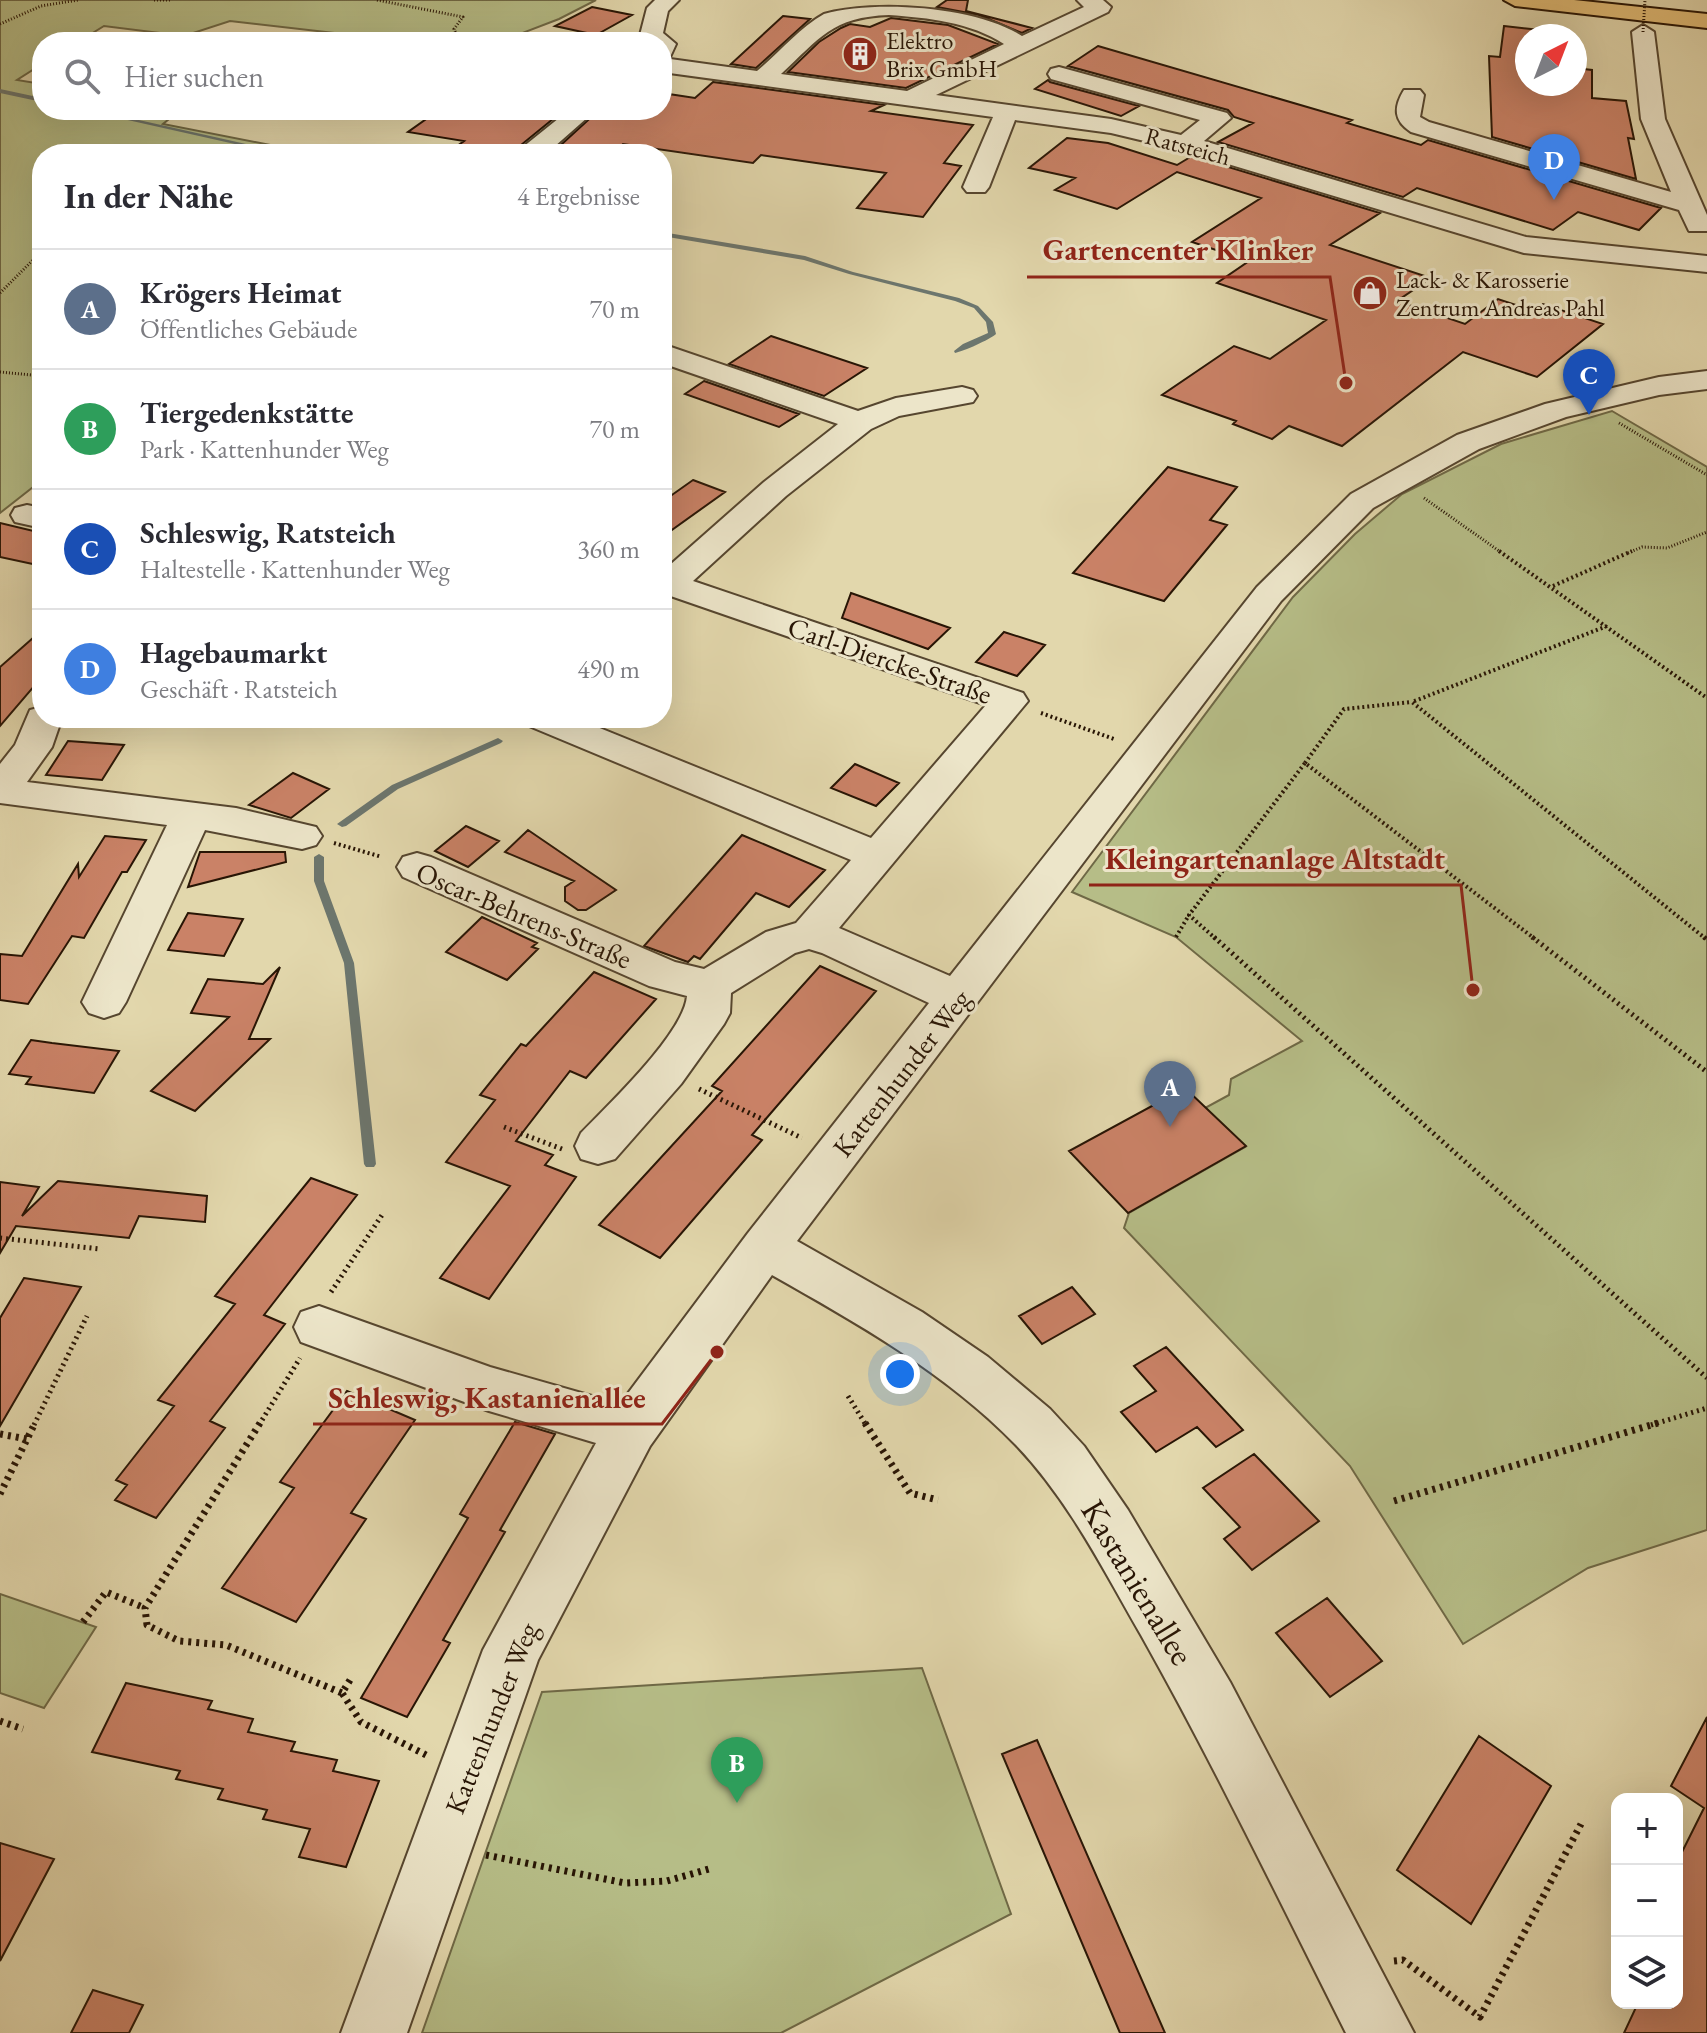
<!DOCTYPE html>
<html lang="de">
<head>
<meta charset="utf-8">
<style>
	:root { --surface:#fff; --page:#f2f2f3; --text:#2b2b33; --muted:#7c7c81; --line:#e1e1e2; --accent:#d93025 }
	body { margin:0; font-family:"EB Garamond",serif; background:var(--page); color:var(--text) }
	.controls { position:absolute; right:24px; bottom:24px; display:grid; overflow:hidden; border-radius:16px; box-shadow:0 8px 32px #0002 }
	.controls button { width:72px; height:72px; display:grid; place-items:center; padding:0; border:0; border-bottom:2px solid var(--line); background:var(--surface); color:var(--text); font:40px sans-serif }
	.compass { position:absolute; left:1515px; top:24px; width:72px; height:72px; border-radius:50%; background:var(--surface); box-shadow:0 8px 32px #0002; rotate:42deg }
	.you { position:absolute; left:900px; top:1374px; width:28px; height:28px; margin:-20px; border:6px solid #fff; border-radius:50%; background:#1a73e8; box-shadow:0 0 0 12px #1a73e833 }
	.badge { display:grid; place-items:center; width:52px; height:52px; border-radius:50%; background:var(--accent); color:#fff; font-size:26px; font-weight:700 }
	.pin { position:absolute; translate:-50% -66px; filter:drop-shadow(0 2px 4px #0008) }
	.pin::after { content:''; position:absolute; top:42px; width:28px; height:24px; background:inherit; clip-path:polygon(0 0,100% 0,50% 100%) }
	.list { margin:0; padding:0; list-style:none }
	h2 { display:flex; justify-content:space-between; align-items:center; height:104px; margin:0; padding:0 32px; font-size:34px }
	h2 small { font-size:26px; font-weight:400; color:var(--muted) }
	.list li { display:grid; grid-template-columns:52px 1fr auto; gap:24px; align-items:center; box-sizing:border-box; height:120px; padding:0 32px; border-top:2px solid var(--line) }
	.list b { display:block; font-size:30px; white-space:nowrap }
	.list p { margin:0; font-size:26px; white-space:nowrap; color:var(--muted) }
	.list em { font-size:26px; font-style:normal; color:var(--muted) }
	.icon { flex:none; width:44px; height:44px; fill:none; stroke:currentColor; stroke-width:2; stroke-linecap:round; stroke-linejoin:round }
	.map { position:relative; flex:none; width:1707px; height:2033px; overflow:hidden }
	.search { position:absolute; background:var(--surface); box-shadow:0 8px 32px #0002; left:32px; top:32px; width:640px; height:88px; display:flex; align-items:center; gap:20px; box-sizing:border-box; padding:0 28px; border-radius:32px; color:var(--muted); font-size:30px }
	.panel { position:absolute; background:var(--surface); box-shadow:0 8px 32px #0002; left:32px; top:144px; width:640px; height:584px; border-radius:32px }
	.map>svg:first-child { display:block }
</style>
</head>
<body>
<div class="map">
<svg width="1707" height="2033" viewBox="0 0 1707 2033">
	<rect width="100%" height="100%" fill="#e2d7ac"/>
	<filter id="stains"><feTurbulence type="fractalNoise" baseFrequency=".0025" numOctaves="4"/><feColorMatrix values="0 0 0 0 .2 0 0 0 0 .09 0 0 0 0 .02 0 0 0 .5 -.17"/></filter>
	<radialGradient id="worn" r=".72"><stop offset=".6" stop-color="#630" stop-opacity="0"/><stop offset="1" stop-color="#630" stop-opacity=".3"/></radialGradient>
	<path fill="#b6bd87" stroke="#6f6946" stroke-width="2" d="M0,0h596l-37,19 -60,23h-86l-183,-21 -46,15 -80,-10 -26,16h-36v22l-25,16 25,4v26h138l-17,14 153,30h-274v326l-42,33z
		M1612,411l95,56v1063l-119,38 -125,76 -113,-178 -226,-238 5,-15 116,-66 -40,-39 24,-13 2,-16 71,-38 -126,-104 -104,-45 221,-295 62,-63 47,-40 99,-50z
		M0,1594l96,33 -52,81 -44,-15z
		M922,1668l89,246 -230,119h-359l120,-341z"/>
	<g fill="none" stroke-linecap="round" stroke-linejoin="round">
		<path fill="#6c766e" fill-rule="evenodd" d="M0,89l42,9v4l-42,-9z
			M83,110h11l196,44h-11z
			M662,232l143,24 48,16 106,26 19,8 15,16 3,12c-7,6 -32,17 -41,19l-1,-2 9,-7 25,-11 -2,-11 -12,-14 -19,-7 -106,-27 -45,-14 -142,-24z
			M498,738l5,3 -2,2 -103,46 -52,37 -4,1 -5,-3 55,-39z
			M319,854l5,3v24l30,82 22,201 -2,3h-8l-2,-3 -20,-201 -30,-82v-24z"/>
	</g>
	<path fill="#ca8267" stroke="#281505" stroke-width="2" d="M947,0h21l-2,11 66,17 -10,5 -43,-18 -42,-8z
		M592,7l40,8 -36,20 -41,-9z
		M783,16l27,3 -54,49 -25,-4z
		M891,18l57,7 50,19 -92,44 -118,-16 31,-30 22,-14 9,-4 20,3z
		M1504,26l45,5v5h-22v48h48v-16l17,2v28l34,3 8,38 -6,-1 8,41 -144,-42 -3,-81 11,1z
		M1098,46l254,74 -5,3 74,22 7,-5 233,68 -22,22 -61,-18 -25,18 -136,-42 -14,9 -185,-55 35,-19 -19,-6 -6,-7 -160,-44z
		M1048,80l2,2 89,24 -18,10 -86,-27z
		M713,82l171,23 -13,6 102,14 -29,38 17,3 -38,51 -66,-9 29,-35 -125,-18 -8,8 -130,-19 -10,10h-62l48,-44h63v-17l33,5z
		M439,110h125l-43,35 -3,9h-72l18,-13 -56,-9z
		M1067,138l41,5 69,22 15,-9 188,57 -50,32 101,33 -34,23 68,23 33,-25 36,12 9,-7 60,20 -66,53 -74,-25 -121,94 -53,-20 -17,13 -39,-15 3,-3 -74,-26 72,-49 36,13 56,-39 -109,-37 32,-22 -57,-19 69,-44 -84,-26 -60,37 -62,-19 20,-12 -46,-10z
		M771,336l96,32 -43,28 -95,-32z
		M704,381l95,33 -20,13 -94,-33z
		M1168,467l69,20 -27,33 17,5 -63,76 -91,-28z
		M693,480l32,12 -63,45v-35z
		M0,523l42,10v33l-42,-9z
		M851,593l99,35 -22,21 -86,-31z
		M42,630v47l-42,49v-59z
		M1004,632l41,13 -28,31 -41,-14z
		M68,741l56,4 -22,35 -56,-5z
		M855,764l44,19 -23,23 -45,-18z
		M293,773l36,16 -38,29 -42,-13z
		M466,826l33,15 -31,26 -33,-16z
		M528,830l60,41 28,19 -30,20h-8l-13,-9v-14l9,-6 -69,-29z
		M742,835l83,35 -36,37 -33,-14 -56,66 -6,-3 -6,6 -44,-16z
		M105,836l41,4 -19,32h-5l-38,66 -12,-2 -44,68 -28,-4v-46l22,2 56,-92 1,13z
		M200,852h85l1,10 -98,25z
		M188,913l55,6 -19,37 -56,-6z
		M482,917l55,26 -5,4 6,2 -31,31 -61,-28z
		M820,966l56,25 -124,144 10,5 -102,118 -61,-33 123,-134 -10,-5z
		M280,967l-31,72h21l-75,72 -44,-20 78,-74 -38,-4 17,-34 55,5z
		M594,972l62,27 -70,79 -16,-7 -54,70 37,14 -8,10 31,12 -87,122 -49,-21 70,-92 -64,-24 49,-62 -15,-5 41,-51 5,2z
		M31,1040l21,3 67,8 -25,42 -68,-9 5,-7 -22,-3z
		M1185,1088l61,58 -118,67 -59,-62z
		M311,1178l46,17 -93,120 21,9 -75,97 15,7 -69,90 -41,-18 12,-15 -11,-5 58,-74 -16,-6 77,-96 -20,-8z
		M58,1181l149,15 -2,26 -66,-6 -10,22 -113,-12 -16,27v-71l39,5 -17,29z
		M24,1278l57,9 -81,139v-108z
		M1072,1287l23,27 -53,30 -23,-28z
		M1166,1347l77,83 -27,17 -19,-20 -41,25 -35,-40 35,-21 -22,-25z
		M347,1391l68,29 -64,93 15,6 -70,103 -74,-34 72,-100 -14,-6z
		M515,1422l40,12 -55,96 5,2 -62,108 7,3 -43,74 -46,-19 107,-180 -8,-4z
		M1254,1454l65,67 -67,49 -28,-31 16,-12 -37,-39z
		M1327,1598l55,63 -52,36 -54,-64z
		M126,1683l86,18 -4,8 45,10 -5,13 47,10 -4,9 46,9 -4,11 46,10 -33,86 -47,-10 11,-28 -47,-10 4,-9 -49,-11 5,-10 -47,-10 4,-8 -88,-19z
		M1707,1717v316h-83l14,-30h39v-141l27,-54 -33,-22z
		M1479,1736l72,50 -80,138 -74,-54z
		M1037,1740l128,293h-45l-118,-279z
		M0,1843l54,16 -54,102z
		M93,1990l50,15 -14,28h-58z"/>
	<g fill="none" stroke-linecap="round" stroke-linejoin="round">
		<defs>
			<path id="minor" d="M655,0h24l-11,11 -5,22 13,11 -6,13 -7,1 94,13c22,-18 42,-43 67,-57 51,-14 151,-8 198,22l62,-29 -7,-7h26l8,7 -3,5 -172,83 175,24 70,16 19,-15 -149,-41 -3,-5 3,-5 8,-2 168,46 4,5 -27,23 322,96 181,19v16l-183,-19 -346,-104 -67,-16 -96,-13 -26,67 -4,5h-18l-4,-5 30,-70 -331,-45v-30h-15l-7,-7 7,-27zM889,15c40,3 81,7 115,29l-97,47 -126,-17c39,-36 51,-57 108,-59z
				M1643,25l11,7 11,87 42,96v16h-18l-10,-21 -268,-78c-17,-11 -18,-24 -7,-42h16l4,5 -4,22 9,5 242,70 -30,-73 -9,-87z
				M569,110h27l-50,44h-25l2,-7z
				M662,344l196,67 38,-13 66,-11 11,3 4,6 -4,6 -74,14 -28,13 -85,67 -93,85 330,112 5,8 -189,227 111,48 307,-389 94,-93 106,-59 88,-31 114,-27 48,-6v18l-48,6 -93,22 -87,32 -106,59 -92,93 -484,640 125,71 66,45 62,52 34,37 44,64 102,172 184,351h-68c-67,-133 -132,-268 -205,-398 -38,-66 -73,-136 -126,-191 -69,-71 -158,-121 -243,-169l-122,171 -112,214 -131,373h-66l142,-383 113,-207 -107,-32 -188,-69 -7,-15 7,-15 18,-6 171,61 130,37 128,-171 181,-230 -107,-50 -13,-4 -14,4 -64,40 -1,20 -6,11 -43,60 -66,75 -17,5 -17,-5 -6,-13 6,-13c28,-29 103,-100 106,-137l-38,-10 -246,-109 -6,-10 6,-10 14,-4 14,4 244,105 29,7 62,-37 30,-9 55,-63 -322,-134 -6,-8h52l296,120 115,-133 -324,-112v-21l102,-90 74,-58 -176,-61z
				M27,505l15,3v20l-27,-6 -4,-7 4,-7z
				M42,707v11h20l-10,29 -25,35 209,26 80,19 6,9 -6,9 -14,4 -97,-19 -79,172 -7,11 -15,5 -15,-5 -7,-11 85,-177 -167,-22v-39l15,-19 15,-35z"/>
			<path id="major" d="M1504,0h70l133,14v14l-192,-22z"/>
		</defs>
		<use href="#minor" stroke="#56462f" stroke-width="4"/>
		<use href="#major" stroke="#281505" stroke-width="4"/>
		<path stroke="#281505" stroke-width="3" stroke-dasharray="1 2" stroke-linecap="butt" d="M154,0h18
			M377,0l86,17 -9,12 4,9 13,4
			M0,24l41,-18 37,-6
			M0,293l42,-42
			M0,372l42,4
			M1619,423l88,52
			M1424,498l78,55
			M1628,553l14,-6 25,1 40,-16"/>
		<path stroke="#281505" stroke-width="4" stroke-dasharray="2 3" stroke-linecap="butt" d="M1499,551l208,147
			M1553,586l79,-35
			M1607,626l-195,76 294,237
			M1041,713l73,26
			M1305,763l39,-54 68,-7
			M334,843l48,14
			M1176,937l13,-22
			M1216,939l-27,-24 116,-152 230,176"/>
		<path stroke="#281505" stroke-width="5" stroke-dasharray="2 4" stroke-linecap="butt" d="M1214,937l493,441
			M1532,937l175,135
			M1704,937l3,3
			M699,1089l103,49
			M504,1127l58,22
			M0,1238l100,11
			M331,1292l51,-77
			M848,1396l18,29
			M34,1425l53,-109
			M259,1425l41,-67
			M1651,1425l56,-17"/>
		<path stroke="#281505" stroke-width="7" stroke-dasharray="3 5" stroke-linecap="butt" d="M260,1423l-115,185 2,17 32,16 47,4 116,48
			M865,1423l45,70 28,7
			M0,1434l27,5
			M0,1494l35,-71
			M1394,1501l264,-78
			M83,1622l23,-30 39,16
			M350,1680l-8,13 19,29 65,33
			M0,1721l23,8
			M486,1855l139,28 42,-2 42,-12
			M1394,1961l9,-1 77,57 101,-193"/>
		<use href="#minor" fill="#ece5c9" fill-rule="evenodd"/>
		<use href="#major" fill="#e1bc76" fill-rule="evenodd"/>
		<path stroke="#281505" stroke-width="3" stroke-dasharray="1 2" stroke-linecap="butt" d="M1643,32l2,-32"/>
	</g>
	<defs>
		<symbol id="building-disc" viewBox="-11 -11 22 22"><circle r="9.5" fill="#8f2418" stroke="#ece5c9"/><path d="M-4-6H4V6H1V3H-1V6H-4ZM-2.5-4.3h1.7v1.8h-1.7ZM.8-4.3h1.7v1.8H.8ZM-2.5-1h1.7V.8h-1.7ZM.8-1h1.7V.8H.8Z" fill="#fff"/></symbol>
		<symbol id="shop-disc" viewBox="-11 -11 22 22"><circle r="9.5" fill="#8f2418" stroke="#ece5c9"/><path d="M-5-2.5h2.3a2.7 3.5 0 0 1 5.4 0H5L5.5 6h-11ZM-1.5-2.5h3a1.5 2.3 0 0 0-3 0Z" fill="#fff"/></symbol>
	</defs>
	<g fill-rule="evenodd">
		<use href="#building-disc" x="840" y="34" width="40" height="40"/>
		<use href="#shop-disc" x="1350" y="273" width="40" height="40"/>
	</g>
	<g text-anchor="middle" dominant-baseline="central" stroke-width="6" stroke-linejoin="round" paint-order="stroke">
		<g font-size="24" fill="#281505" stroke="#ece5c9" text-anchor="start">
			<text x="886" y="40">Elektro<tspan x="886" dy="28">Brix GmbH</tspan></text>
			<text x="1396" y="279">Lack- &amp; Karosserie<tspan x="1396" dy="28">Zentrum Andreas Pahl</tspan></text>
		</g>
		<g font-size="24" fill="#281505" stroke="#ece5c9">
			<text transform="translate(1188 146) rotate(15)">Ratsteich</text>
		</g>
		<g font-size="28" fill="#281505" stroke="#ece5c9">
			<text transform="translate(890 660) rotate(19)">Carl-Diercke-Straße</text>
			<text transform="translate(524 915) rotate(23)">Oscar-Behrens-Straße</text>
			<text transform="translate(901 1073) rotate(-52)">Kattenhunder Weg</text>
			<text transform="translate(491 1718) rotate(-68)">Kattenhunder Weg</text>
		</g>
		<g font-size="34" fill="#281505" stroke="#ece5c9">
			<text transform="translate(1138 1582) rotate(59)">Kastanienallee</text>
		</g>
	</g>
	<path fill="none" stroke="#8f2418" stroke-width="3" d="M1346 383L1330 277H1027M1473 990L1461 885H1089M717 1352L662 1424H313"/>
	<g fill="#8f2418" stroke="#ece5c9" stroke-width="3">
		<circle cx="1346" cy="383" r="8"/>
		<circle cx="1473" cy="990" r="8"/>
		<circle cx="717" cy="1352" r="8"/>
	</g>
	<g font-size="30" text-anchor="middle" font-weight="bold" fill="#8f2418" stroke="#ece5c9" stroke-width="6" stroke-linejoin="round" paint-order="stroke">
		<text x="1178" y="260">Gartencenter Klinker</text>
		<text x="1275" y="869">Kleingartenanlage Altstadt</text>
		<text x="487" y="1408">Schleswig, Kastanienallee</text>
	</g>
	<rect width="100%" height="100%" filter="url(#stains)"/>
	<rect width="100%" height="100%" fill="url(#worn)"/>
</svg>
<div class="controls">
<button>+</button>
<button>−</button>
<button><svg class="icon" aria-label="layers" viewBox="0 0 24 24"><path d="M12 4l9 5-9 5-9-5zM3 14l9 5 9-5"/></svg></button>
</div>
<svg class="compass" viewBox="-18 -18 36 36"><path d="M0-13l5 13h-10z" fill="#e53935"/><path d="M0 13l5-13h-10z" fill="#7c7c81"/></svg>
<div class="you"></div>
<div class="pin badge" style="left:1170px;top:1127px;background:#5c6f8a">A</div>
<div class="pin badge" style="left:737px;top:1803px;background:#2e9e5b">B</div>
<div class="pin badge" style="left:1589px;top:415px;background:#1a4fb4">C</div>
<div class="pin badge" style="left:1554px;top:200px;background:#3f7fe0">D</div>
<div class="search"><svg class="icon" aria-label="search" viewBox="0 0 24 24"><circle cx="10" cy="10" r="6"/><path d="M15 15l6 6"/></svg>Hier suchen</div>
<section class="panel">
<h2>In der Nähe<small>4 Ergebnisse</small></h2>
<ul class="list">
<li><span class="badge" style="background:#5c6f8a">A</span><div><b>Krögers Heimat</b><p>Öffentliches Gebäude</p></div><em>70 m</em></li>
<li><span class="badge" style="background:#2e9e5b">B</span><div><b>Tiergedenkstätte</b><p>Park · Kattenhunder Weg</p></div><em>70 m</em></li>
<li><span class="badge" style="background:#1a4fb4">C</span><div><b>Schleswig, Ratsteich</b><p>Haltestelle · Kattenhunder Weg</p></div><em>360 m</em></li>
<li><span class="badge" style="background:#3f7fe0">D</span><div><b>Hagebaumarkt</b><p>Geschäft · Ratsteich</p></div><em>490 m</em></li>
</ul>
</section>
</div>
</body>
</html>
